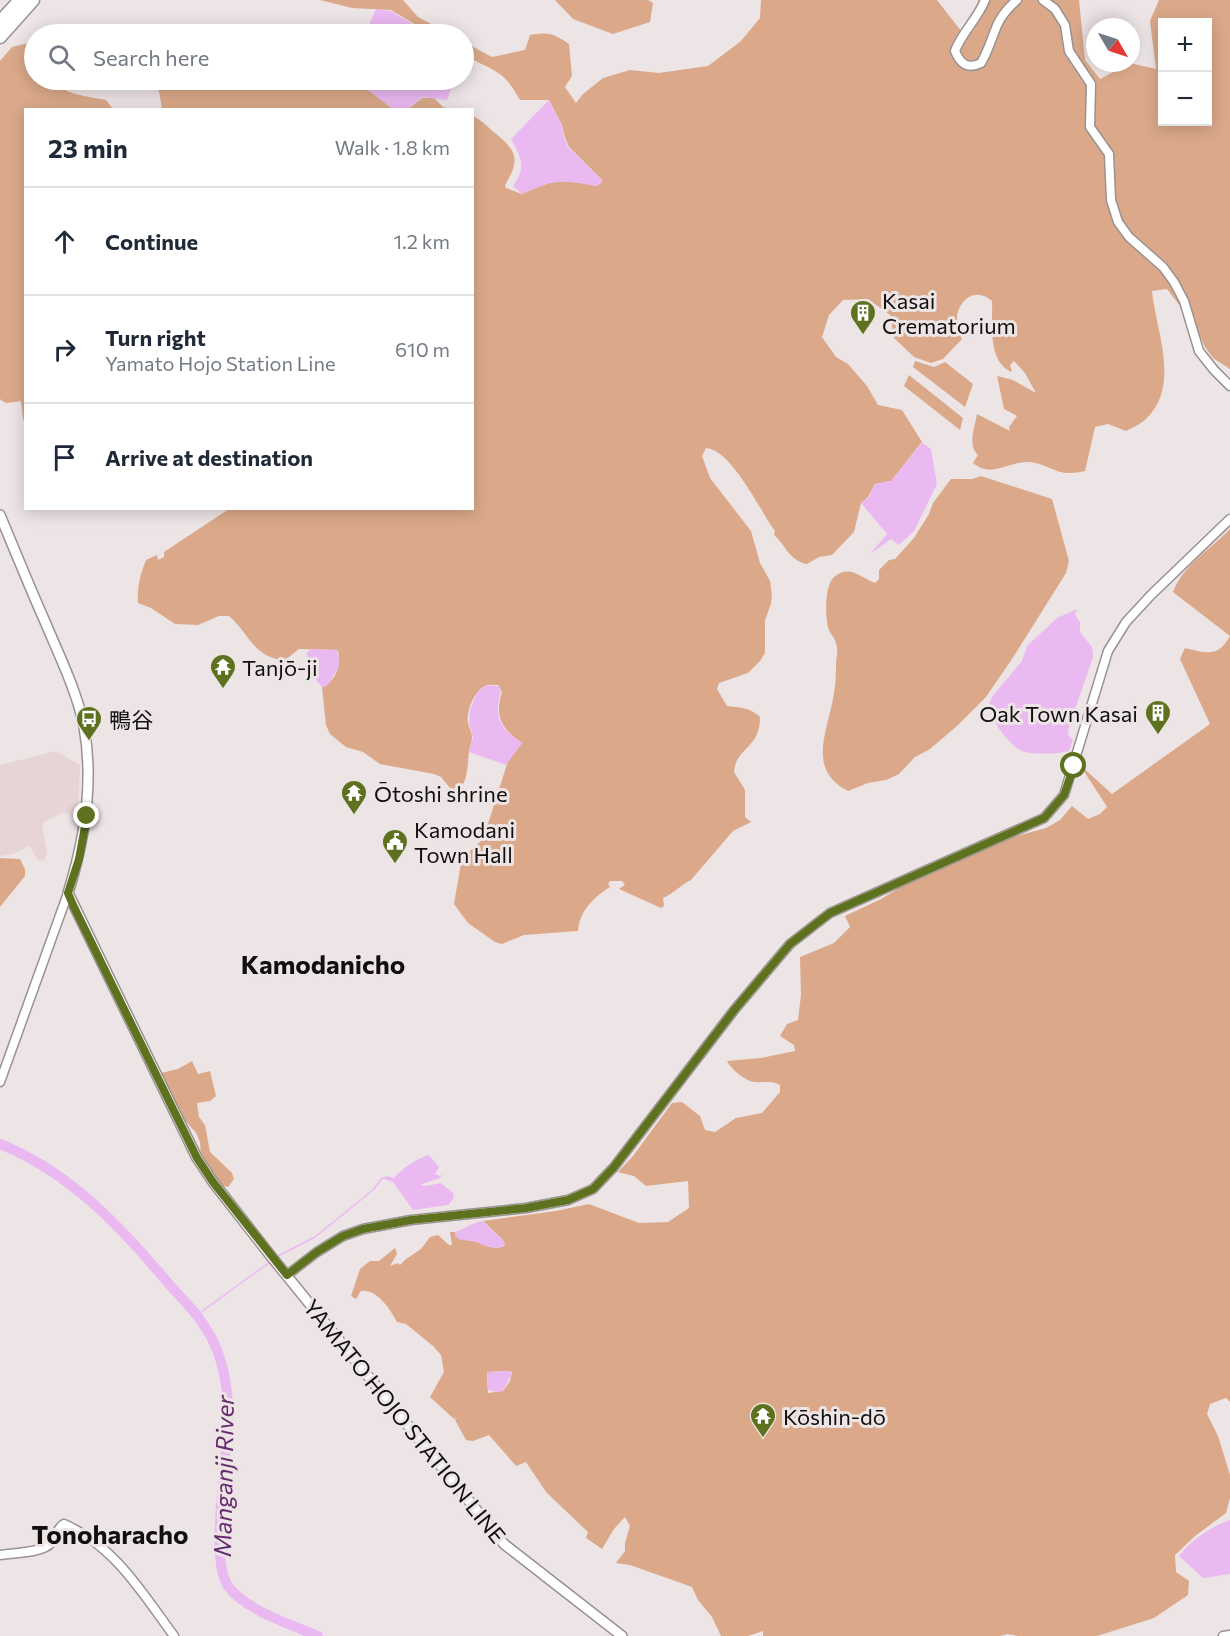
<!DOCTYPE html>
<html lang="en">
<head>
<meta charset="utf-8">
<style>
	:root { --surface:#fff; --page:#f6f6f7; --text:#1f2937; --muted:#747a83; --line:#e0e1e3 }
	body { margin:0; font-family:Commissioner,"Noto Sans JP",sans-serif; background:var(--page); color:var(--text) }
	.controls { position:absolute; right:18px; top:18px; display:grid; overflow:hidden; border-radius:0px; box-shadow:0 3px 15px #0003 }
	.controls button { width:54px; height:54px; display:grid; place-items:center; padding:0; border:0; border-bottom:2px solid var(--line); background:var(--surface); color:var(--text); font:30px sans-serif }
	.compass { position:absolute; left:1086px; top:18px; width:54px; height:54px; border-radius:50%; background:var(--surface); box-shadow:0 3px 15px #0003; rotate:129deg }
	.stop { position:absolute; width:18px; height:18px; margin:-14px; border:4px solid #5e711f; border-radius:50%; background:#fff }
	.stop.end { background:#5e711f; border-color:#fff; box-shadow:0 2px 6px #0008 }
	.list { margin:0; padding:0; list-style:none }
	h2 { display:flex; justify-content:space-between; align-items:center; height:78px; margin:0; padding:0 24px; font-size:26px }
	h2 small { font-size:20px; font-weight:400; color:var(--muted) }
	.list li { display:grid; grid-template-columns:39px 1fr auto; gap:18px; align-items:center; box-sizing:border-box; height:108px; padding:0 24px; border-top:2px solid var(--line) }
	.list b { display:block; font-size:22px; white-space:nowrap }
	.list p { margin:0; font-size:20px; white-space:nowrap; color:var(--muted) }
	.list em { font-size:20px; font-style:normal; color:var(--muted) }
	.icon { flex:none; width:33px; height:33px; fill:none; stroke:currentColor; stroke-width:2; stroke-linecap:round; stroke-linejoin:round }
	.map { position:relative; flex:none; width:1230px; height:1636px; overflow:hidden }
	.search { position:absolute; background:var(--surface); box-shadow:0 3px 15px #0003; left:24px; top:24px; width:450px; height:66px; display:flex; align-items:center; gap:15px; box-sizing:border-box; padding:0 21px; border-radius:33px; color:var(--muted); font-size:22px }
	.panel { position:absolute; background:var(--surface); box-shadow:0 3px 15px #0003; left:24px; top:108px; width:450px; height:402px; border-radius:0px }
	.map>svg:first-child { display:block }
</style>
</head>
<body>
<div class="map">
<svg width="1230" height="1636" viewBox="0 0 1230 1636">
	<rect width="100%" height="100%" fill="#ede4e5"/>
	<path fill="#e6d4d7" d="M56,751l24,14 -2,53 -14,-6 -20,10 -2,5 5,25 -3,8 -6,1 -8,-15 -17,8 -13,2v-91z"/>
	<path fill="#dba98a" fill-rule="evenodd" d="M320,0h83l15,17 32,17h-19l-40,-24 -39,-2z
		M555,0h93l5,3 -3,19 -37,12 -40,-15z
		M761,0h176l24,31 17,-27v-4h101l6,60 15,19 30,-16 26,6 -6,-48 9,-21h71v369l-17,-11 -8,-11 -9,-20 -29,-38 -15,2c4,41 29,94 -6,128 -5,5 -14,9 -20,12l-18,-7 -13,3 -10,44c-5,1 -10,2 -14,2 -16,1 -29,-12 -45,-11 -20,1 -35,16 -53,1l5,-8c-11,-10 -3,-28 -1,-41l33,17 -1,-4 8,-11 -13,-7 -7,-33 16,4 23,13 -11,-20 -11,-12 -4,4 2,7c-25,-10 -19,-48 -20,-71 -13,-11 -27,-7 -34,10 -3,9 1,20 4,28l-19,20 -12,4 -17,-6 -20,-19 -4,-23 -22,-16 -25,1 -14,15 -7,22 14,20 12,7 19,22 11,19 24,5 20,32 -31,39 -16,3 -7,13 -7,6 -7,29 -22,23 -13,2 -12,7c-18,-3 -21,-19 -33,-29l1,-4c-15,-20 -43,-81 -69,-83l-4,8 8,22 41,53 9,32 10,18 2,14 -1,9 -6,16v33l-5,8 -12,12 -29,10 -2,6 10,17c11,1 25,2 33,11 0,32 -24,30 -26,55l11,18v27l6,5 -18,9 -42,49c-9,4 -17,13 -28,18l1,8 -3,2 -42,-19 6,-4 -3,-4h-12l-2,3 2,3c-17,11 -30,23 -32,44l-54,4 -22,9 -7,-2 -27,-19 -14,-19 8,-46 19,-17 6,-14 21,-66 14,-18c-20,-14 -28,-26 -20,-51l-4,-7c-4,0 -10,-1 -13,1 -11,5 -19,26 -17,37 1,5 4,9 4,14 0,4 -2,9 -3,14 -2,15 0,34 -15,42l-13,-16 -7,-3 -54,-10 -17,-12 -17,-5 -16,-13 -4,-9 -4,-38c15,-6 19,-23 16,-37l-39,-1 -14,11c-32,-2 -35,-26 -56,-44h-10l-21,9 -23,-1 -24,-16 -13,-5c-1,-16 2,-28 8,-43l11,-5 1,5 6,-3v-5l65,-43 243,-1 1,-392c8,4 15,11 22,17 23,19 25,27 10,52l1,3 16,6c32,-15 39,-15 74,-8l5,-3 1,-3 -33,-33 -5,-12 -2,-10 -13,-25h-29c-6,-10 -12,-21 -22,-27 -11,-8 -24,-11 -34,-20v-11l28,15 33,-7 5,-15c20,-3 22,-2 39,9l3,32 -7,11 11,16 7,-9 20,-16 27,-8 29,3 49,-7 33,-25 19,-23zM1162,22h46v100h-46z
		M29,43l5,7v30h20c10,16 35,16 52,20l7,9 -87,1 -1,312 -2,-3 -2,-18 -14,2 -5,-2 -2,-2v-338l12,-14z
		M148,80h179l12,7 28,2 26,20h-231l-3,-18 -9,-7z
		M422,98h12l9,9 6,2h-41z
		M915,361l19,6 11,-5 28,22 -8,23 -52,-40z
		M909,375l54,43 -3,12 -56,-44z
		M981,476l71,23 17,62 -3,12 -54,86 -26,38 -29,29 -27,23 -15,8 -16,17 -13,6 -18,3 -20,8c-43,-22 -19,-62 -14,-98 2,-10 2,-22 2,-32 1,-6 2,-13 0,-18 -1,-5 -5,-8 -7,-13 -4,-10 -5,-44 5,-53 16,-13 27,1 41,6l4,-4v-9l10,-10 6,-1 19,-21 15,-24 4,-11 18,-24h21z
		M1230,529v873l-4,-4 -16,6 -3,10 11,22 12,39v23l-4,15 -31,23 -20,19 1,17 13,9 -1,14 -34,23 -57,18h-79l-11,-2 -7,2h-237v-5l-15,5h-27l-9,-19 -14,-17 -6,-13 -62,-22 -14,-2 9,-12v-8l5,-17 -5,-9 -11,12 -12,20 -16,-11 2,-6 -42,-40 -20,-30 -10,4 -27,-31 -16,6 -7,-1 -11,-20 2,-2 -3,1 -24,-22 14,-25 -3,-17 -8,-9 -27,-22 -9,-2c-7,-13 -20,-33 -36,-31l-5,8 -5,-3 9,-27 10,-8h9l16,-13 2,6 -7,12 8,-3 2,2 6,-6 15,-10 9,-12 8,-2 11,10h3l-2,-13h5v3c9,6 9,4 18,6 12,3 17,9 29,6l3,-2 -2,-5 -20,-19 73,-10 33,-7 50,19 29,-1 21,-14 -1,-27 -42,5 -12,-10 -16,-4 15,-16 39,-53 10,-1 18,14 5,14 10,2 21,-14 26,-5 18,-21v-7c-9,-5 -16,-2 -25,-3 -10,-1 -24,-13 -28,-21l34,-3 34,-7 -1,-6 -14,-9 7,-12 11,-4 3,-25 -1,-38 34,-14 16,-16 -5,-11 36,-17 75,-46 90,-25 14,-8 12,-14 16,13 12,-5 7,-7 -27,-42 32,29 98,-70 -30,-65 5,-11c21,5 33,10 45,-12l-57,-44c11,-28 37,-42 57,-63zM506,1371l6,1 -2,9 -7,10 -15,2 -1,-21z
		M0,858l20,1 5,10v7l-25,31z
		M192,1061l6,13 12,-3 6,25 -6,5 -13,2 2,14 6,8 5,27 22,21 2,6 -6,8 -10,-2 -17,-29 -1,-14 -4,-9 -12,-14 -3,1 -21,-44 1,-3 17,-4z"/>
	<path fill="#ebb9f2" d="M376,9l15,2 38,23h-64z
		M332,80h122l-7,20 -25,-3 -15,12h-14l-26,-20 -28,-2z
		M549,100l13,26 1,9 5,12 34,33 -1,3 -6,3c-34,-7 -41,-7 -73,8l-9,-8c14,-20 8,-28 -2,-47z
		M922,443l9,6 6,35 -23,47 -15,14 -8,-6 -21,15 17,-20 -26,-31 8,-6 6,-13 16,-3z
		M1077,609l-2,6 5,7v10l12,15 1,10 -24,70 -1,8 5,5 -4,11c-11,3 -36,4 -47,0 -12,-5 -32,-32 -34,-45l4,-9 30,-36 5,-15 30,-28z
		M312,649l26,1 1,17 -12,19 -5,1c-8,-8 -15,-22 -15,-35z
		M486,685l12,1 3,6c-8,25 0,37 21,51l-16,22 -37,-13 4,-15 -4,-14 1,-13 7,-17z
		M429,1155l10,12 -4,7 5,2 3,-2 -3,4 -20,7 6,1 15,-3 12,10 1,5 -6,7 -35,5 -20,-28 -9,-3 2,-3 8,2c9,-10 23,-20 35,-23z
		M482,1221l21,19 2,5 -3,2c-14,3 -17,-3 -29,-6 -8,-1 -11,1 -18,-5v-4c10,-3 16,-9 27,-11z
		M506,1371l6,2 -9,18 -7,1 -8,-2 -1,-18z
		M1230,1520v54l-27,4 -24,-22c11,-15 33,-30 51,-36z"/>
	<g fill="none" stroke-linecap="round" stroke-linejoin="round">
		<path stroke="#ebb9f2" stroke-width="1.5" d="M276,1257l39,-20 58,-47 9,-12h2
			M197,1315l73,-53"/>
		<path stroke="#ebb9f2" stroke-width="10" d="M0,1144c70,28 121,83 169,140 15,17 31,32 42,53 11,21 16,46 17,70 2,40 -20,151 0,179 17,24 64,39 90,50"/>
		<defs>
			<path id="tertiary" d="M985,0c-8,20 -23,32 -30,51 5,12 12,19 26,12 15,-26 11,-42 36,-63
				M1043,0l12,9 10,16 4,26 22,33 -1,43 19,27 2,46 7,22 11,15 34,30 11,15 10,19 15,50 15,19 16,16
				M0,1082l68,-189
				M287,1275l30,-23 26,-16 20,-7 48,-9 115,-12 42,-8 25,-11 21,-22 121,-158 55,-65 40,-31 214,-95 20,-23 44,-144 18,-29 25,-27 79,-76
				M0,1555c12,-2 43,-2 51,-12 6,-7 5,-14 13,-19 51,22 79,70 110,112
				M1223,1636l7,-1"/>
			<path id="secondary" d="M0,515c15,36 30,73 46,109 13,31 32,70 38,103 10,56 1,112 -16,166l129,265 16,24 57,73 234,289 118,92"/>
			<path id="motorway" d="M0,22l20,-22
				M0,37l33,-37"/>
		</defs>
		<use href="#tertiary" stroke="#999192" stroke-width="11"/>
		<use href="#secondary" stroke="#999192" stroke-width="12"/>
		<use href="#motorway" stroke="#999192" stroke-width="15"/>
		<use href="#tertiary" stroke="#fff" stroke-width="8"/>
		<use href="#secondary" stroke="#fff" stroke-width="9"/>
		<use href="#motorway" stroke="#fff" stroke-width="12"/>
	</g>
	<g fill="none" stroke-linecap="round" stroke-linejoin="round">
		<path stroke="#5e711f" stroke-width="8" d="M87,816l-8,43 -11,34 5,12 124,253 16,24 74,93 30,-23 26,-16 20,-7 48,-9 115,-12 42,-8 25,-11 21,-22 121,-158 55,-65 40,-31 214,-95 20,-23 10,-29"/>
	</g>
	<defs>
		<symbol id="building-pin" viewBox="-11 -11 22 30"><path d="M0 17L-7.5 6A9.5 9.5 0 1 1 7.5 6Z" fill="#5e711f" stroke="#ede4e5"/><path d="M-4-6H4V6H1V3H-1V6H-4ZM-2.5-4.3h1.7v1.8h-1.7ZM.8-4.3h1.7v1.8H.8ZM-2.5-1h1.7V.8h-1.7ZM.8-1h1.7V.8H.8Z" fill="#fff"/></symbol>
		<symbol id="temple-pin" viewBox="-11 -11 22 30"><path d="M0 17L-7.5 6A9.5 9.5 0 1 1 7.5 6Z" fill="#5e711f" stroke="#ede4e5"/><path d="M0-6L5-2H3V0L6.5 2.5H4V6H1.5V3h-3V6H-4V2.5H-6.5L-3 0V-2H-5Z" fill="#fff"/></symbol>
		<symbol id="bus-pin" viewBox="-11 -11 22 30"><path d="M0 17L-7.5 6A9.5 9.5 0 1 1 7.5 6Z" fill="#5e711f" stroke="#ede4e5"/><path d="M-5-6H5V4H4V6H2V4H-2V6H-4V4H-5ZM-3.5-4V0h7V-4ZM-3.5 1.2v1.5H-2V1.2ZM2 1.2v1.5H3.5V1.2Z" fill="#fff"/></symbol>
		<symbol id="civic-pin" viewBox="-11 -11 22 30"><path d="M0 17L-7.5 6A9.5 9.5 0 1 1 7.5 6Z" fill="#5e711f" stroke="#ede4e5"/><path d="M-.6-6.5H3V-4.5H.6V-3L4-1V1h2V6H-6V1h2V-1L-.6-3ZM-1.2 2.5V6h2.4V2.5Z" fill="#fff"/></symbol>
	</defs>
	<g fill-rule="evenodd">
		<use href="#building-pin" x="848" y="298" width="30" height="40"/>
		<use href="#temple-pin" x="208" y="652" width="30" height="40"/>
		<use href="#building-pin" x="1143" y="698" width="30" height="40"/>
		<use href="#bus-pin" x="74" y="704" width="30" height="40"/>
		<use href="#temple-pin" x="339" y="778" width="30" height="40"/>
		<use href="#civic-pin" x="380" y="827" width="30" height="40"/>
		<use href="#temple-pin" x="748" y="1401" width="30" height="40"/>
	</g>
	<g text-anchor="middle" dominant-baseline="central" stroke-width="6" stroke-linejoin="round" paint-order="stroke">
		<g font-size="22" fill="#110e0e" stroke="#ede4e5" text-anchor="start">
			<text x="882" y="300">Kasai<tspan x="882" dy="25">Crematorium</tspan></text>
			<text x="242" y="667">Tanjō-ji</text>
			<text x="1138" y="713" text-anchor="end">Oak Town Kasai</text>
			<text x="109" y="719">鴨谷</text>
			<text x="374" y="793">Ōtoshi shrine</text>
			<text x="414" y="829">Kamodani<tspan x="414" dy="25">Town Hall</tspan></text>
			<text x="783" y="1416">Kōshin-dō</text>
		</g>
		<g font-size="22" fill="#110e0e" stroke="#ede4e5">
			<text transform="translate(405 1421) rotate(51)">YAMATO HOJO STATION LINE</text>
		</g>
		<g font-size="24" font-style="italic" fill="#662b6e" stroke="#ede4e5">
			<text transform="translate(223 1476) rotate(-89)">Manganji River</text>
		</g>
		<g font-size="26" font-weight="bold" fill="#110e0e" stroke="#ede4e5">
			<text x="323" y="963">Kamodanicho</text>
			<text x="110" y="1533">Tonoharacho</text>
		</g>
	</g>
</svg>
<div class="controls">
<button>+</button>
<button>−</button>
</div>
<svg class="compass" viewBox="-18 -18 36 36"><path d="M0-13l5 13h-10z" fill="#e53935"/><path d="M0 13l5-13h-10z" fill="#747a83"/></svg>
<div class="stop" style="left:1074px;top:766px"></div>
<div class="stop end" style="left:87px;top:816px"></div>
<div class="search"><svg class="icon" aria-label="search" viewBox="0 0 24 24"><circle cx="10" cy="10" r="6"/><path d="M15 15l6 6"/></svg>Search here</div>
<section class="panel">
<h2>23 min<small>Walk · 1.8 km</small></h2>
<ul class="list">
<li><svg class="icon" aria-label="ahead" viewBox="0 0 24 24"><path d="M12 20V5M6 11l6-6 6 6"/></svg><div><b>Continue</b></div><em>1.2 km</em></li>
<li><svg class="icon" aria-label="right" viewBox="0 0 24 24"><path d="M7 20v-9h11M14 6l5 5-5 5"/></svg><div><b>Turn right</b><p>Yamato Hojo Station Line</p></div><em>610 m</em></li>
<li><svg class="icon" aria-label="arrive" viewBox="0 0 24 24"><path d="M6 21V4h12l-3 4 3 4H6"/></svg><div><b>Arrive at destination</b></div></li>
</ul>
</section>
</div>
</body>
</html>
